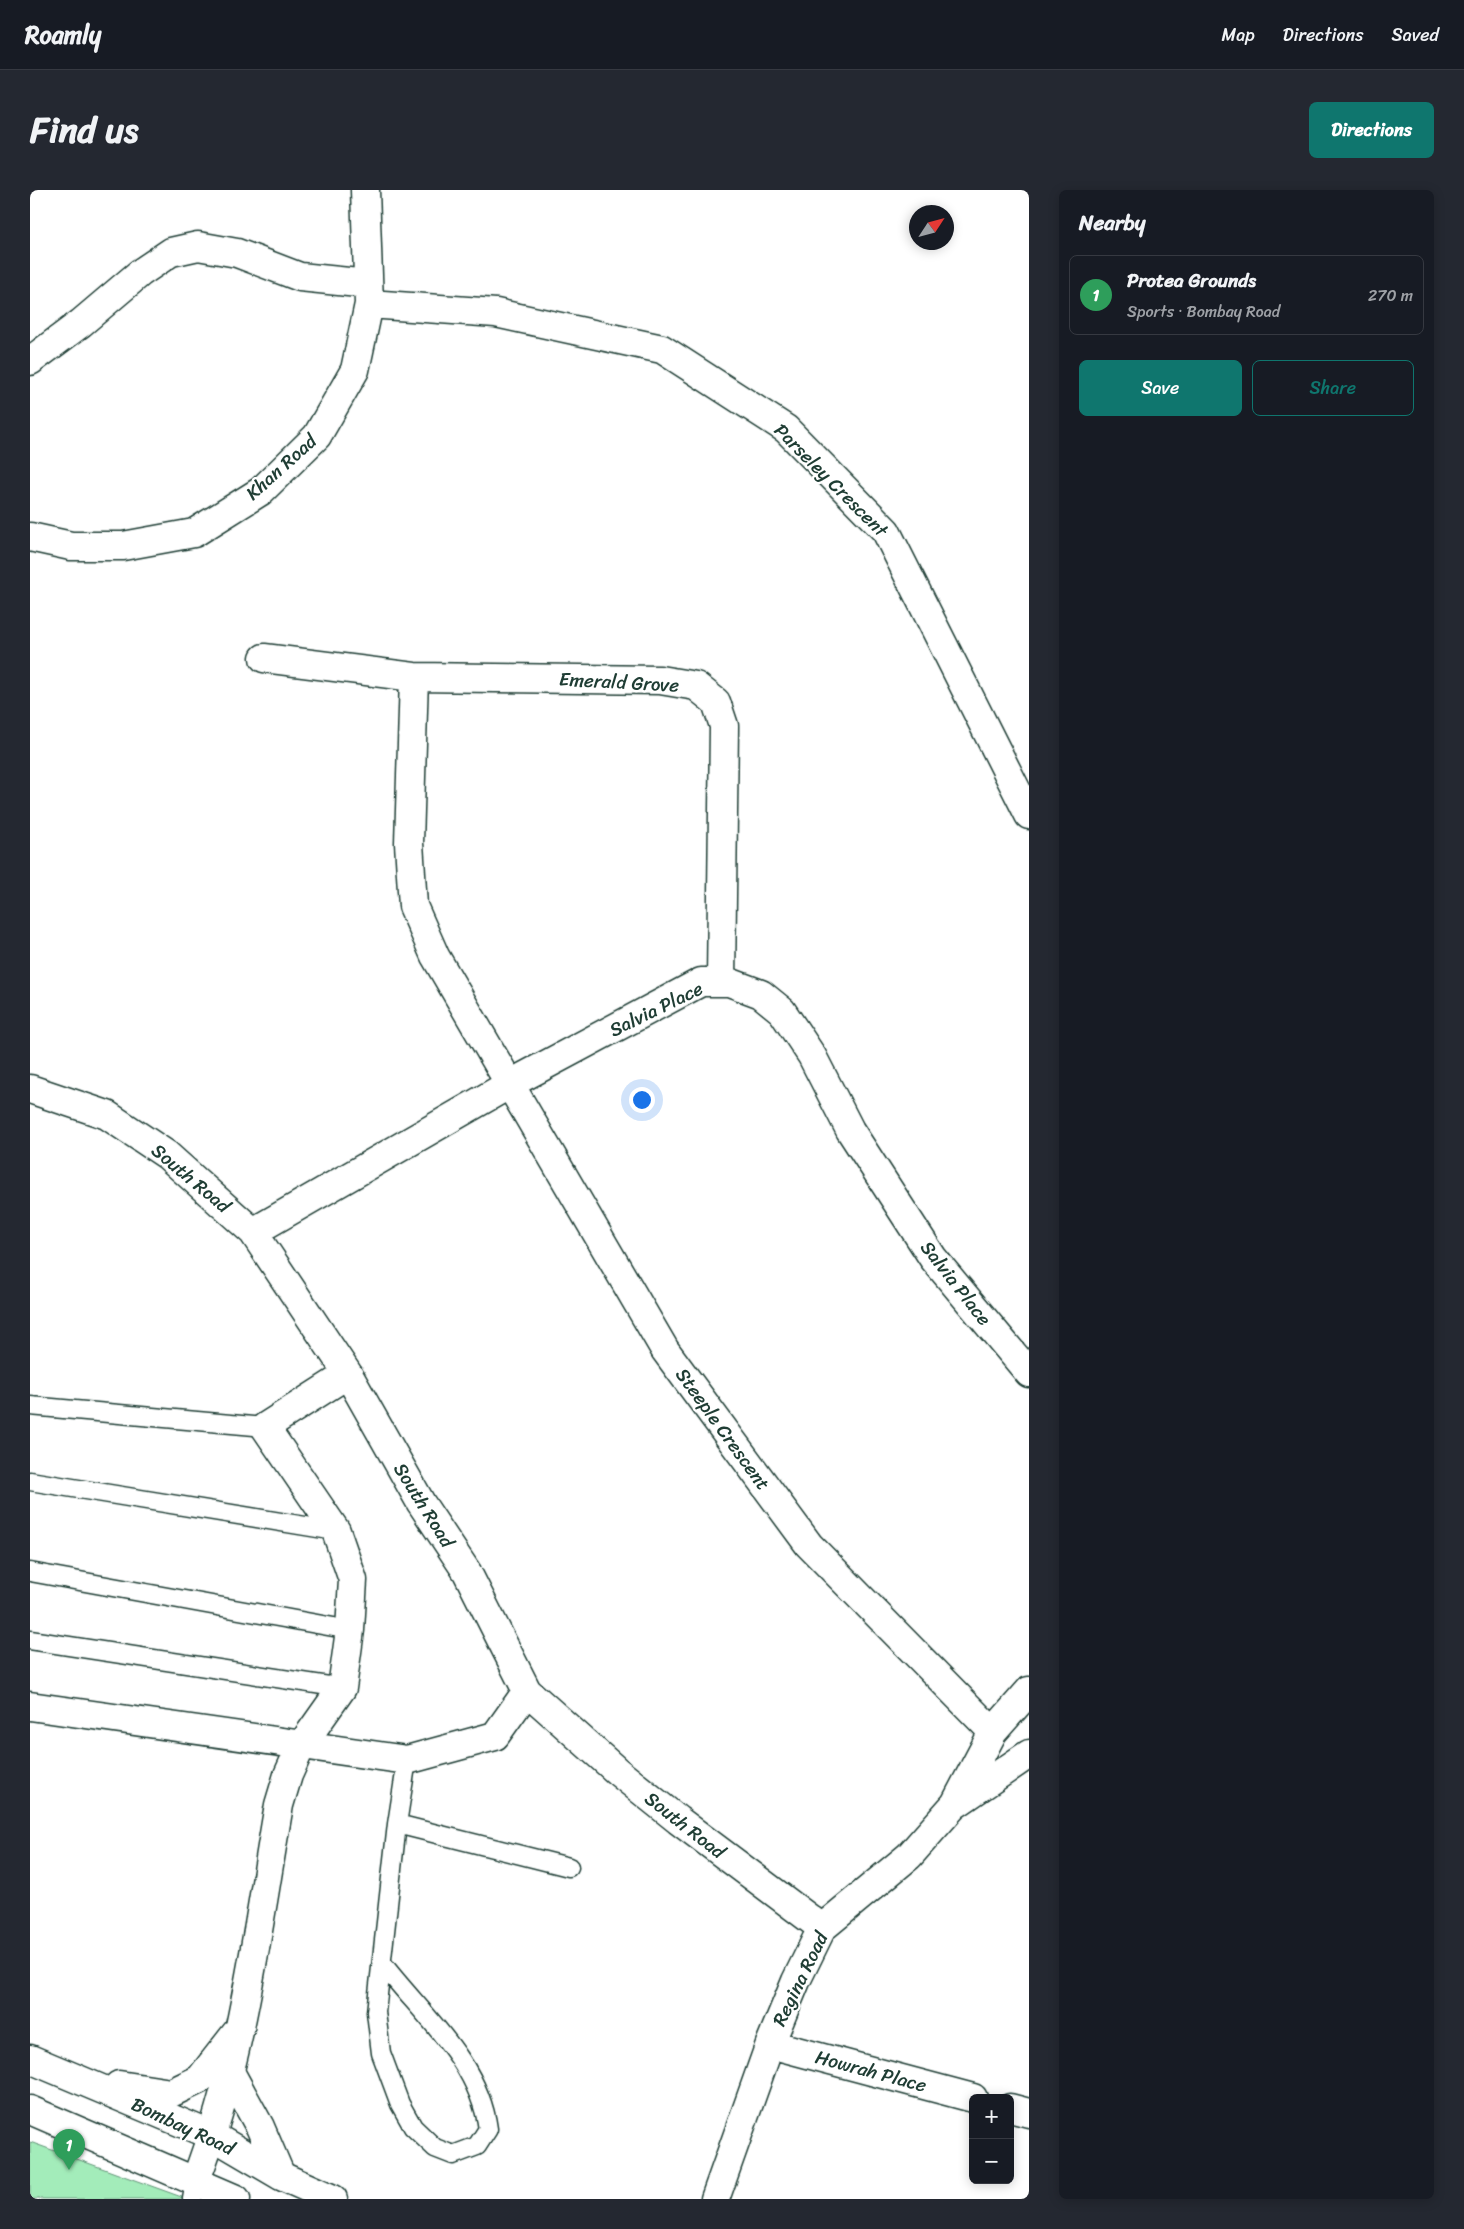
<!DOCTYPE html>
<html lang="en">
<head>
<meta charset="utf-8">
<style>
	:root { --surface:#171b24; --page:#242831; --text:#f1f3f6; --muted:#9ea1a6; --line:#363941; --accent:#0f766e }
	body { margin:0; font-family:Sriracha,sans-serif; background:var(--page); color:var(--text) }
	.controls { position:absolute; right:15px; bottom:15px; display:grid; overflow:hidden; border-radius:8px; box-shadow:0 2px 12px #0003 }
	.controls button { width:45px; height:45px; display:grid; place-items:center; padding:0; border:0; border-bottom:1px solid var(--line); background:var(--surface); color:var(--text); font:25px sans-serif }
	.compass { position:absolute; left:879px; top:15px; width:45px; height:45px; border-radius:50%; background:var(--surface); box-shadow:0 2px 12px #0003; rotate:54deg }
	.you { position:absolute; left:611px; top:909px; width:18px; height:18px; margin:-12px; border:4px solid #fff; border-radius:50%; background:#1a73e8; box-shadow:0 0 0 8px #1a73e833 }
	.badge { display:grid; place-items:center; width:32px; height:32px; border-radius:50%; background:var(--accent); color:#fff; font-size:16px; font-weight:700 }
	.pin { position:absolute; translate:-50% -41px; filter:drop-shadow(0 1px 2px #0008) }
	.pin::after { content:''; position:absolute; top:26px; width:18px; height:15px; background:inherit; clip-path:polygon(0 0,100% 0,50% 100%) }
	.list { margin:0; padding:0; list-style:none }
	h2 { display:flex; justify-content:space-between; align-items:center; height:65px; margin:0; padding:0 20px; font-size:21px }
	h2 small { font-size:16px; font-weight:400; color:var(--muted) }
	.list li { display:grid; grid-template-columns:32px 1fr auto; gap:15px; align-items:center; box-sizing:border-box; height:80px; margin:0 10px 10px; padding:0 10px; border:1px solid var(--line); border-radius:8px }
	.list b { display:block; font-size:19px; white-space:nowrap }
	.list p { margin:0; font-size:16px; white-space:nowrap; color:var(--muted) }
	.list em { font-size:16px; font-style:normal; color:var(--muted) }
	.actions { display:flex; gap:10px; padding:15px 20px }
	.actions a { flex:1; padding:11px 0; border:1px solid var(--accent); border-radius:8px; text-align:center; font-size:18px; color:var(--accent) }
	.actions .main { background:var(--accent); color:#fff }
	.map { position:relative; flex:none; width:999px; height:2009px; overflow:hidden; border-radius:8px }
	header { display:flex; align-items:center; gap:30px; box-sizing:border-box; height:70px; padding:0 25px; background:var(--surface); border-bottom:1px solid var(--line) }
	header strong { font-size:24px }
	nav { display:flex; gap:28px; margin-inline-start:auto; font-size:18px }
	.intro { display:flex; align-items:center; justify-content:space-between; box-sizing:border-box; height:120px; padding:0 30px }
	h1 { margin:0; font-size:35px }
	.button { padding:12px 22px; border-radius:8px; background:var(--accent); color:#fff; font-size:18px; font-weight:700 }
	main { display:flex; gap:30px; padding:0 30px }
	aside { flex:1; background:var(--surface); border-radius:8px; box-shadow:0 2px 12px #0003 }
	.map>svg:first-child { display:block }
</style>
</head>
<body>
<header>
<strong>Roamly</strong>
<nav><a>Map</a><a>Directions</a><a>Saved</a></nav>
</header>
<div class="intro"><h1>Find us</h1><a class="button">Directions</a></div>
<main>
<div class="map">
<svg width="999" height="2009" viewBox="0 0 999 2009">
	<rect width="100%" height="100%" fill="#fff"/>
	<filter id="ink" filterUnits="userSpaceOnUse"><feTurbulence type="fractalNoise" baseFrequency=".02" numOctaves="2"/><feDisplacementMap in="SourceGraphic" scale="10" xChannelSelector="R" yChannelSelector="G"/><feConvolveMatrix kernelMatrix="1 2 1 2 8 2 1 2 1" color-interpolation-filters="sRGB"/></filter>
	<g filter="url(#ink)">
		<path fill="#a3ecba" stroke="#619477" d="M0,1952l157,57h-157z"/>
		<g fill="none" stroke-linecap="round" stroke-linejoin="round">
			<defs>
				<path id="lane" d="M0,1216l235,21
					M0,1291l306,50
					M0,1382l320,58
					M0,1450l312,48
					M377,1570l-10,64 172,43
					M352,1773c39,51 97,98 106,166l-11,17 -24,9 -18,-7 -22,-21 -13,-23 -19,-51 -5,-41 21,-188
					M162,2009l3,-17"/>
				<path id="street" d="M339,114l127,9 166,36 124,80 100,102 143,284
					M0,171l51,-38 59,-50 31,-21 27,-6 39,7 63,24 68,7
					M0,347l41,9h52l71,-13 67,-42 56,-55 38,-66 14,-66 -4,-114
					M234,468l150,19 246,3 36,6 20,16 8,24 -3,256
					M384,487l-5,166 4,63 22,50 230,394 144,195 184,187
					M0,899l77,26 60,40 86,77 95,142 73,129 46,69 60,119 91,81 60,48 144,108
					M223,1042l257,-148 191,-102h28l32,12 21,17 30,45 38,74 83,128 96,115
					M0,1516l377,54 88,-24 32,-45
					M926,1614l73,-50
					M740,1854l203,54
					M980,1918l19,5
					M165,1992c47,-121 62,-251 84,-377l9,-30 13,-29 41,-58 8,-58 3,-50 -17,-49 -71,-104 83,-53
					M685,2009l55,-155 26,-63 26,-53 87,-72 46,-52 38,-72 36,-41"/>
				<path id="secondary" d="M0,1869l183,77 68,40 52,23
					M200,1882l30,55 21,49
					M89,1895l52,8 29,-14 40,-51
					M0,1920l206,89"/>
			</defs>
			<use href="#lane" stroke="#1f3d34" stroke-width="21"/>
			<use href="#street" stroke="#1f3d34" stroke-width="31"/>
			<use href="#secondary" stroke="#1f3d34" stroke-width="31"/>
			<use href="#lane" stroke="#fff" stroke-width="18"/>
			<use href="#street" stroke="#fff" stroke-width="28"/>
			<use href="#secondary" stroke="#fff" stroke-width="28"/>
		</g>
	</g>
	<g text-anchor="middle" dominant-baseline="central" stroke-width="4.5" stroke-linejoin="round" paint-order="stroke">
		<g font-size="19" fill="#1f3d34" stroke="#fff">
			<text transform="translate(251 277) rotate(-42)">Khan Road</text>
			<text transform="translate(801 290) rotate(45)">Parseley Crescent</text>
			<text transform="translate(589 492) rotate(3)">Emerald Grove</text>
			<text transform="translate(626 819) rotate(-26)">Salvia Place</text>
			<text transform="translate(161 988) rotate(40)">South Road</text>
			<text transform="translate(926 1093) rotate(52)">Salvia Place</text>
			<text transform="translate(693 1239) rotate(54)">Steeple Crescent</text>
			<text transform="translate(394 1315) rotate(58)">South Road</text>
			<text transform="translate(655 1635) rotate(38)">South Road</text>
			<text transform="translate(770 1789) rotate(-64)">Regina Road</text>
			<text transform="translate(841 1881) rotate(15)">Howrah Place</text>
			<text transform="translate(153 1936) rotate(25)">Bombay Road</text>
		</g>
	</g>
</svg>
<div class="controls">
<button>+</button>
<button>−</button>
</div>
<svg class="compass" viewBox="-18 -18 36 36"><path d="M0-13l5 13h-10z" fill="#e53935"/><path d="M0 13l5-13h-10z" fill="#9ea1a6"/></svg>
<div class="you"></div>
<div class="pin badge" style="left:39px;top:1980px;background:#2e9e5b">1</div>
</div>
<aside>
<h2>Nearby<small></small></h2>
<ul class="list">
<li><span class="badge" style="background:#2e9e5b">1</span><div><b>Protea Grounds</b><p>Sports · Bombay Road</p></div><em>270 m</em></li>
</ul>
<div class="actions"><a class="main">Save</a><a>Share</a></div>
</aside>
</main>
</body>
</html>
